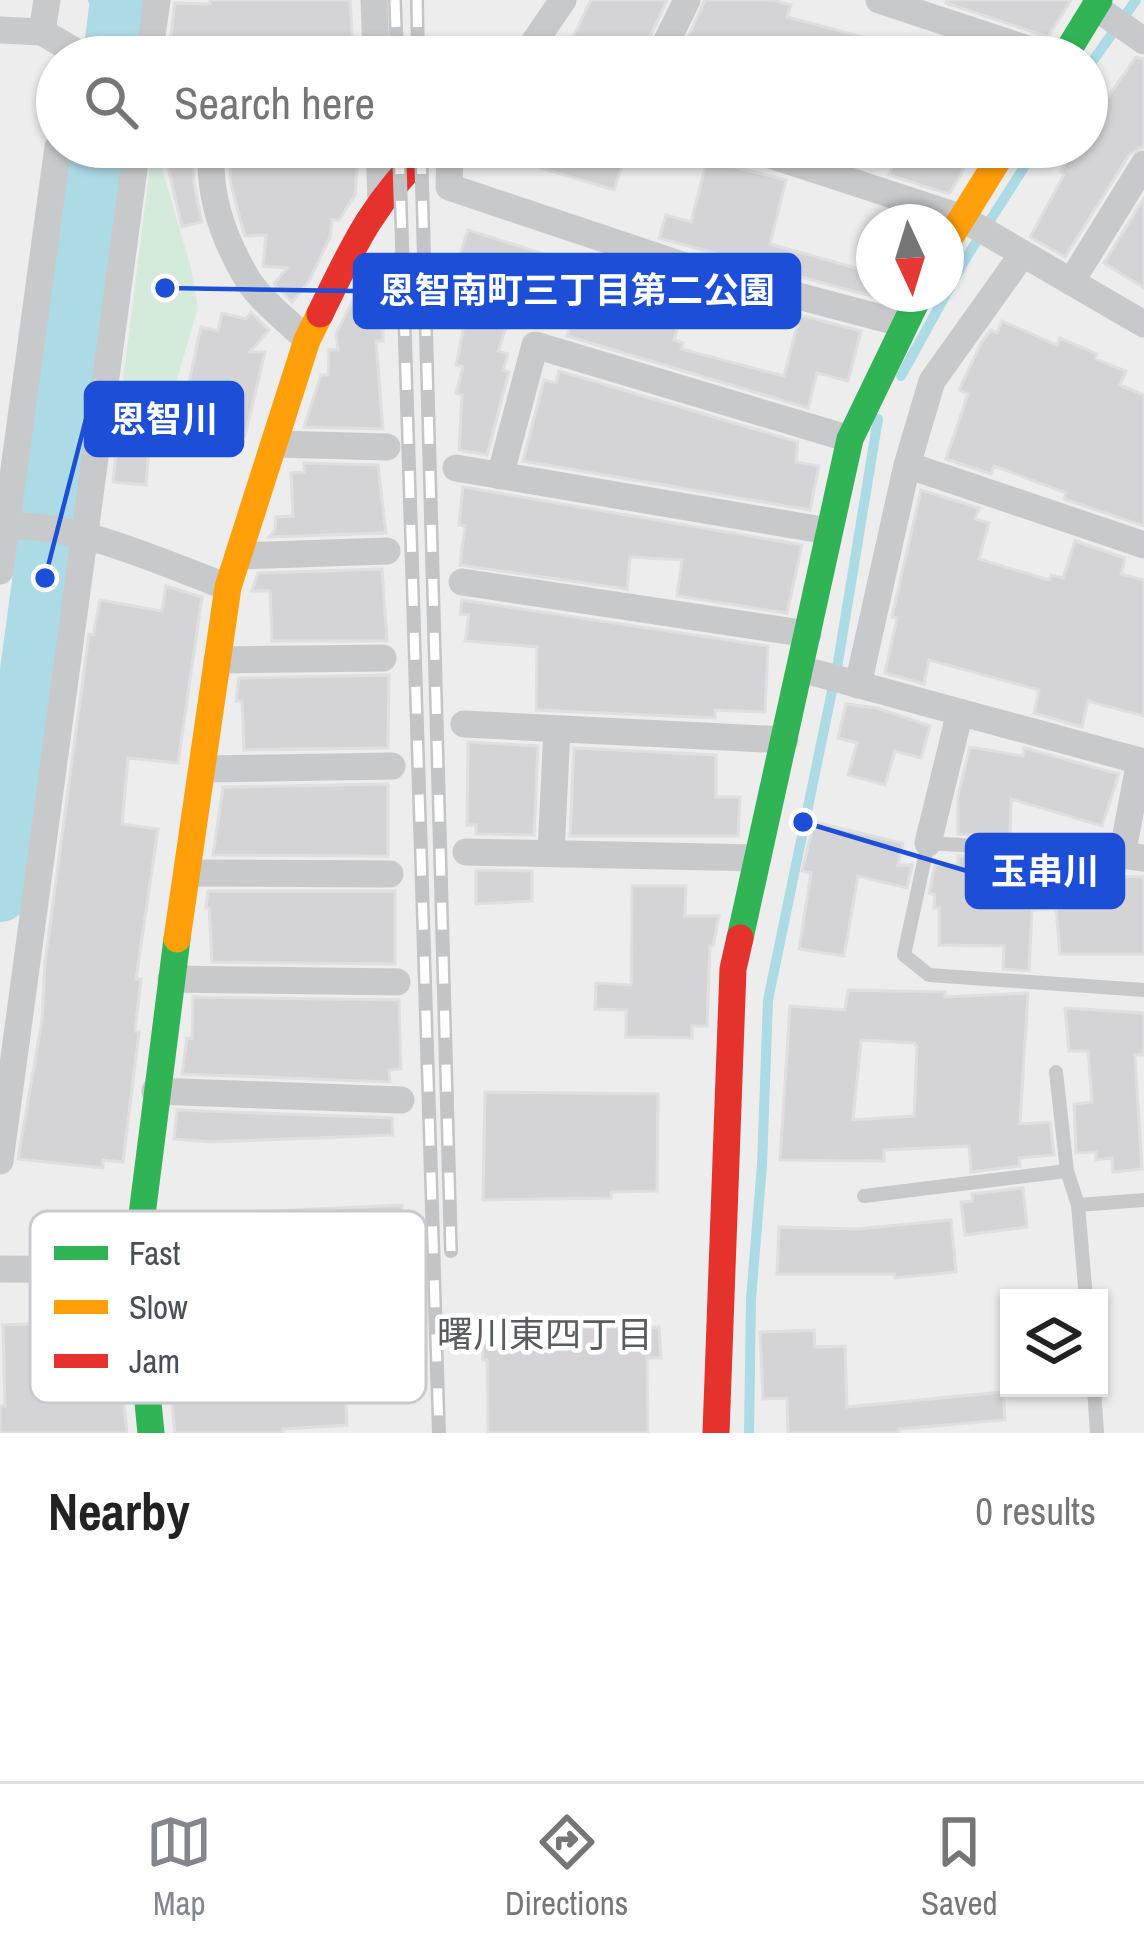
<!DOCTYPE html>
<html lang="en">
<head>
<meta charset="utf-8">
<style>
	:root { --surface:#fff; --page:#f6f6f6; --text:#222; --muted:#767676; --line:#e0e0e0; --accent:#81878c }
	body { margin:0; font-family:"Archivo Narrow","Noto Sans JP",sans-serif; background:var(--page); color:var(--text) }
	.controls { position:absolute; right:36px; bottom:36px; display:grid; overflow:hidden; border-radius:0px; box-shadow:0 3px 9px #0004 }
	.controls button { width:108px; height:108px; display:grid; place-items:center; padding:0; border:0; border-bottom:3px solid var(--line); background:var(--surface); color:var(--text); font:60px sans-serif }
	.compass { position:absolute; left:856px; top:204px; width:108px; height:108px; border-radius:50%; background:var(--surface); box-shadow:0 3px 9px #0004; rotate:176deg }
	.list { margin:0; padding:0; list-style:none }
	h2 { display:flex; justify-content:space-between; align-items:center; height:156px; margin:0; padding:0 48px; font-size:51px }
	h2 small { font-size:39px; font-weight:400; color:var(--muted) }
	.icon { flex:none; width:66px; height:66px; fill:none; stroke:currentColor; stroke-width:2; stroke-linecap:round; stroke-linejoin:round }
	.map { position:relative; flex:none; width:1144px; height:1433px; overflow:hidden }
	.search { position:absolute; background:var(--surface); box-shadow:0 3px 9px #0004; left:36px; right:36px; top:36px; height:132px; display:flex; align-items:center; gap:30px; box-sizing:border-box; padding:0 42px; border-radius:66px; color:var(--muted); font-size:45px }
	.sheet { height:348px; background:var(--surface) }
	nav { display:flex; justify-content:space-around; align-items:center; box-sizing:border-box; height:168px; border-top:3px solid var(--line); background:var(--surface); font-size:33px; color:var(--muted) }
	nav a { display:grid; justify-items:center; gap:6px }
	nav .on { color:var(--accent) }
	.map>svg:first-child { display:block }
</style>
</head>
<body>
<div class="map">
<svg width="1144" height="1433" viewBox="0 0 1144 1433">
	<rect width="100%" height="100%" fill="#eeeded"/>
	<path fill="#d4ebdc" d="M151,158h8l32,110 7,40 -33,112 -46,-7z"/>
	<g fill="none" stroke-linecap="round" stroke-linejoin="round">
		<path stroke="#acdae5" stroke-width="10" d="M93,0l27,2
			M1087,69l49,-69
			M901,376l65,-118 71,-111
			M749,1433l2,-134 11,-134 6,-165 70,-338 40,-243"/>
		<path stroke="#acdae5" stroke-width="60" d="M113,57l7,-57
			M0,892l101,-745"/>
	</g>
	<path fill="#d4d4d6" stroke="#dfdfe0" stroke-width="3" fill-rule="evenodd" d="M210,0h140l4,57h-53l-1,-14 -98,7 -1,7h-33l7,-54 35,1z
		M591,0h76l-26,57h-78z
		M705,0h68l18,5 -4,12 118,31 -1,9h-225z
		M947,0h124l-23,37 -102,-34z
		M1136,57l8,2v87l-15,9 -64,102 -35,-20 34,-62 -4,-3 17,-25h10v-20z
		M163,147h31v36l8,39 -20,5z
		M230,147h129l-4,48 -16,25h-7l-2,17 -21,44 -17,21 -18,-18 13,-16 -24,-2 3,-31 -21,1 -3,-10 -12,-46z
		M499,147h100l26,8 -11,35 -116,-35z
		M898,147h71l-8,28 -12,19 -60,-19z
		M707,160l79,20 -16,64 104,29v24l-215,-59 7,-23 25,7z
		M1144,198v90l-40,-25z
		M468,230l178,56 3,-13 42,13 -17,54 9,3 -2,6 103,27 16,-61 61,16 -13,50 -31,-8 -9,35 -241,-72 10,-37 -55,-17 -24,69 10,3 -5,16 6,2 -22,83 -28,-5 3,-55 -6,-2 7,-26 -7,-2 12,-59 13,-37 -23,-8z
		M383,275v66h-7l7,88 -79,-2 17,-52h7l1,-25h9l-2,-16 29,-58z
		M251,312l18,18 -19,22h15l-20,84 -12,2 -61,-14 8,-35 7,2 14,-64 17,4 4,-18 24,6z
		M1002,321l55,24 3,-7 37,16 -2,5 31,12 -6,14 24,10v131l-80,-27 2,-6 -72,-27 -3,8 -45,-15 22,-65 -9,-4 22,-47 10,-13 6,3z
		M559,371l239,71 -2,20 23,4 -9,44 -287,-49 21,-81 12,3z
		M118,430l32,3 -4,52 -33,-3z
		M304,463l74,2 8,68 -117,4 6,-7 1,-13 17,-1 -2,-43 13,-1z
		M463,487l339,58 -15,68 -110,-17 5,-36 -52,-3 -3,32 -167,-24 5,-39 -6,-1z
		M921,490l58,18 -4,11 14,4 -10,36 70,21 2,-5 12,3 12,-37 50,17 -4,16 23,6v136l-56,-15 -6,26 -48,-14 5,-23 -110,-30 -5,24 -39,-11 12,-55 -5,-1z
		M382,569l5,72h-115l-2,-50h-18l6,-18z
		M166,586l36,11 -24,166 -50,-5 -6,66 36,5 -22,150h5l-6,52 4,1 -16,130 -20,-2v8l-85,-9 24,-139 3,-57 44,-329 4,1 7,-35 62,11z
		M462,600l306,46 -3,66 -50,-2v8l-179,-8 1,-63 -72,-6 4,-26 -9,-1z
		M389,675l-1,73 -144,2 -2,-49h-6l3,-23z
		M846,704l31,4 53,18 -9,32 -26,-7 -10,34 -37,-10 9,-32 -19,-5z
		M468,742l70,4 -4,89 -58,-1v-9h-9z
		M970,747l53,9 1,-8 95,26 -17,52 -91,-27 -1,38 -52,-3v-38z
		M574,748l142,7v42h24l-2,39h-168z
		M388,784v72l-175,-1 10,-68z
		M814,822l89,21 -5,22h14l-5,23 -49,-12 -14,80 -45,-7 12,-76 -9,-2z
		M958,856l52,3v13l3,1 131,4v77h-84l-4,-45 -24,1 -3,61 -26,-2 1,-23 -65,-1v-37h-5l1,-13 -6,-2 6,-28h23z
		M476,870l56,1v30l-56,3z
		M632,886h54l-1,30h34l-6,30h-3l-3,80h-15v12l-66,-1v-27l-31,-1 1,-26 35,2z
		M208,891h187v73l-183,-2 -3,-54h-3z
		M848,990l97,2v5l83,-4 -8,131 30,-2 4,33 -35,3 1,8 -49,6 -2,-26 -85,4v11l-104,-1 10,-154 55,4zM861,1040l53,3 3,4 -3,69 -61,4z
		M193,997l206,3 2,69 -12,1 1,12 -208,-8 5,-36 5,1z
		M1065,1008l79,5v42h-9l7,114 -29,3 -1,-14 -16,2v-8l-20,1 -2,-49 18,-2 -4,-51h-19z
		M485,1092l173,2 -1,97 -46,1v6l-128,2z
		M177,1110l215,8 1,17 -183,7 -36,-3z
		M1023,1188l4,39 -62,8 -4,-33 12,-1 -1,-7z
		M402,1205l2,41 -165,10v5l-76,-2 2,-43z
		M951,1220l5,52 -61,6 -1,-4h-117l2,-47 78,2z
		M160,1282l80,1v96l55,-4 -3,-71 46,-2v12l65,-3 2,38 -62,3 4,73 -64,4v4h-108z
		M63,1287l50,1 14,145h-127v-27h5l-2,-81 49,-2v-4h12z
		M659,1327l2,31h-14l1,75h-160l-1,-73h-4l-2,-32z
		M814,1330l1,17 30,-1 2,61 156,-15 2,28 -106,9v4h-111l-1,-35 -24,1 -3,-67z"/>
	<g fill="none" stroke-linecap="round" stroke-linejoin="round">
		<path stroke="#c8c9cb" stroke-width="14" d="M1122,855l-194,-12 -24,112 25,20 215,15
			M1056,1072l11,99 11,34 8,93
			M864,1196l203,-25
			M1078,1205l66,-5
			M136,1270l265,5
			M1094,1388l3,45"/>
		<path stroke="#c8c9cb" stroke-width="27" d="M374,0l2,57
			M879,0l173,57
			M1095,7l49,34
			M0,30l42,2 29,17 -1,8
			M42,32l5,-32
			M149,57l8,-57
			M524,57l39,-57
			M659,57l28,-57
			M212,147c-5,47 12,93 36,133 14,22 41,42 59,60
			M379,147l2,54
			M450,147l-1,40 239,80 216,57
			M746,147l214,70 184,107
			M1071,282l73,-118
			M276,444l111,3
			M907,465l237,80
			M456,468l372,63
			M500,476l35,-131 315,94
			M0,526c78,-4 156,35 228,61
			M238,556l149,-5
			M0,571l58,-424
			M462,582l346,52
			M217,660l166,-2
			M801,669l339,92 -18,94 22,3
			M858,685l49,-220 25,-84 90,-126
			M464,724l321,16
			M202,769l190,-3
			M928,843l32,-131
			M466,852l292,6
			M551,853l6,-124
			M187,873l203,1
			M171,979l226,3
			M155,1091l246,9
			M0,1161l137,-1014
			M0,1269l135,1"/>
		<path stroke="#30b455" stroke-width="27" d="M1064,57l35,-57
			M740,938l110,-499 70,-145
			M151,1433l-16,-163 42,-331"/>
		<path stroke="#ff9f0a" stroke-width="27" d="M946,244l60,-97
			M177,939l51,-352 79,-247 13,-26"/>
		<path stroke="#e5322d" stroke-width="27" d="M320,314c34,-70 53,-112 110,-167
			M716,1433l17,-464 7,-31"/>
		<defs>
			<path id="rail" d="M395,0l2,57
				M417,0l1,57
				M399,147l40,1286
				M421,147l30,1104"/>
		</defs>
		<use href="#rail" stroke="#c3c4c5" stroke-width="14"/>
		<use href="#rail" stroke="#fff" stroke-width="9" stroke-dasharray="27" stroke-linecap="butt"/>
	</g>
	<g text-anchor="middle" dominant-baseline="central" stroke-width="9" stroke-linejoin="round" paint-order="stroke">
		<g font-size="36" fill="#5a5d60" stroke="#fff">
			<text x="545" y="1334">曙川東四丁目</text>
		</g>
	</g>
	<rect x="30" y="1211" width="396" height="192" rx="18" fill="#fff" stroke="#c8cacd" stroke-width="3"/>
	<rect x="54" y="1246" width="54" height="14" fill="#30b455"/>
	<rect x="54" y="1300" width="54" height="14" fill="#ff9f0a"/>
	<rect x="54" y="1354" width="54" height="14" fill="#e5322d"/>
	<g font-size="33" fill="#475057">
		<text x="129" y="1265">Fast</text>
		<text x="129" y="1319">Slow</text>
		<text x="129" y="1373">Jam</text>
	</g>
	<path fill="none" stroke="#1d4ed8" stroke-width="4.5" d="M165 288L355 291M45 578L86 419M803 822L967 871"/>
	<g fill="#1d4ed8" stroke="#fff" stroke-width="4.5">
		<circle cx="165" cy="288" r="12"/>
		<circle cx="45" cy="578" r="12"/>
		<circle cx="803" cy="822" r="12"/>
	</g>
	<g fill="#1d4ed8" stroke="#1d4ed8" stroke-width="4.5">
		<rect x="355" y="255" width="444" height="72" rx="12"/>
		<rect x="86" y="383" width="156" height="72" rx="12"/>
		<rect x="967" y="835" width="156" height="72" rx="12"/>
	</g>
	<g font-size="36" text-anchor="middle" font-weight="bold" fill="#fff">
		<text x="577" y="303">恩智南町三丁目第二公園</text>
		<text x="164" y="432">恩智川</text>
		<text x="1045" y="884">玉串川</text>
	</g>
</svg>
<div class="controls">
<button><svg class="icon" aria-label="layers" viewBox="0 0 24 24"><path d="M12 4l9 5-9 5-9-5zM3 14l9 5 9-5"/></svg></button>
</div>
<svg class="compass" viewBox="-18 -18 36 36"><path d="M0-13l5 13h-10z" fill="#e53935"/><path d="M0 13l5-13h-10z" fill="#767676"/></svg>
<div class="search"><svg class="icon" aria-label="search" viewBox="0 0 24 24"><circle cx="10" cy="10" r="6"/><path d="M15 15l6 6"/></svg>Search here</div>
</div>
<section class="sheet">
<h2>Nearby<small>0 results</small></h2>
<ul class="list">
</ul>
</section>
<nav>
<a class="on"><svg class="icon" aria-label="map" viewBox="0 0 24 24"><path d="M3 6l6-2 6 2 6-2v14l-6 2-6-2-6 2zM9 4v14M15 6v14"/></svg>Map</a>
<a><svg class="icon" aria-label="directions" viewBox="0 0 24 24"><path d="M12 3l9 9-9 9-9-9zM9 14v-3h6M13 9l2 2-2 2"/></svg>Directions</a>
<a><svg class="icon" aria-label="saved" viewBox="0 0 24 24"><path d="M7 4h10v16l-5-4-5 4z"/></svg>Saved</a>
</nav>
</body>
</html>
